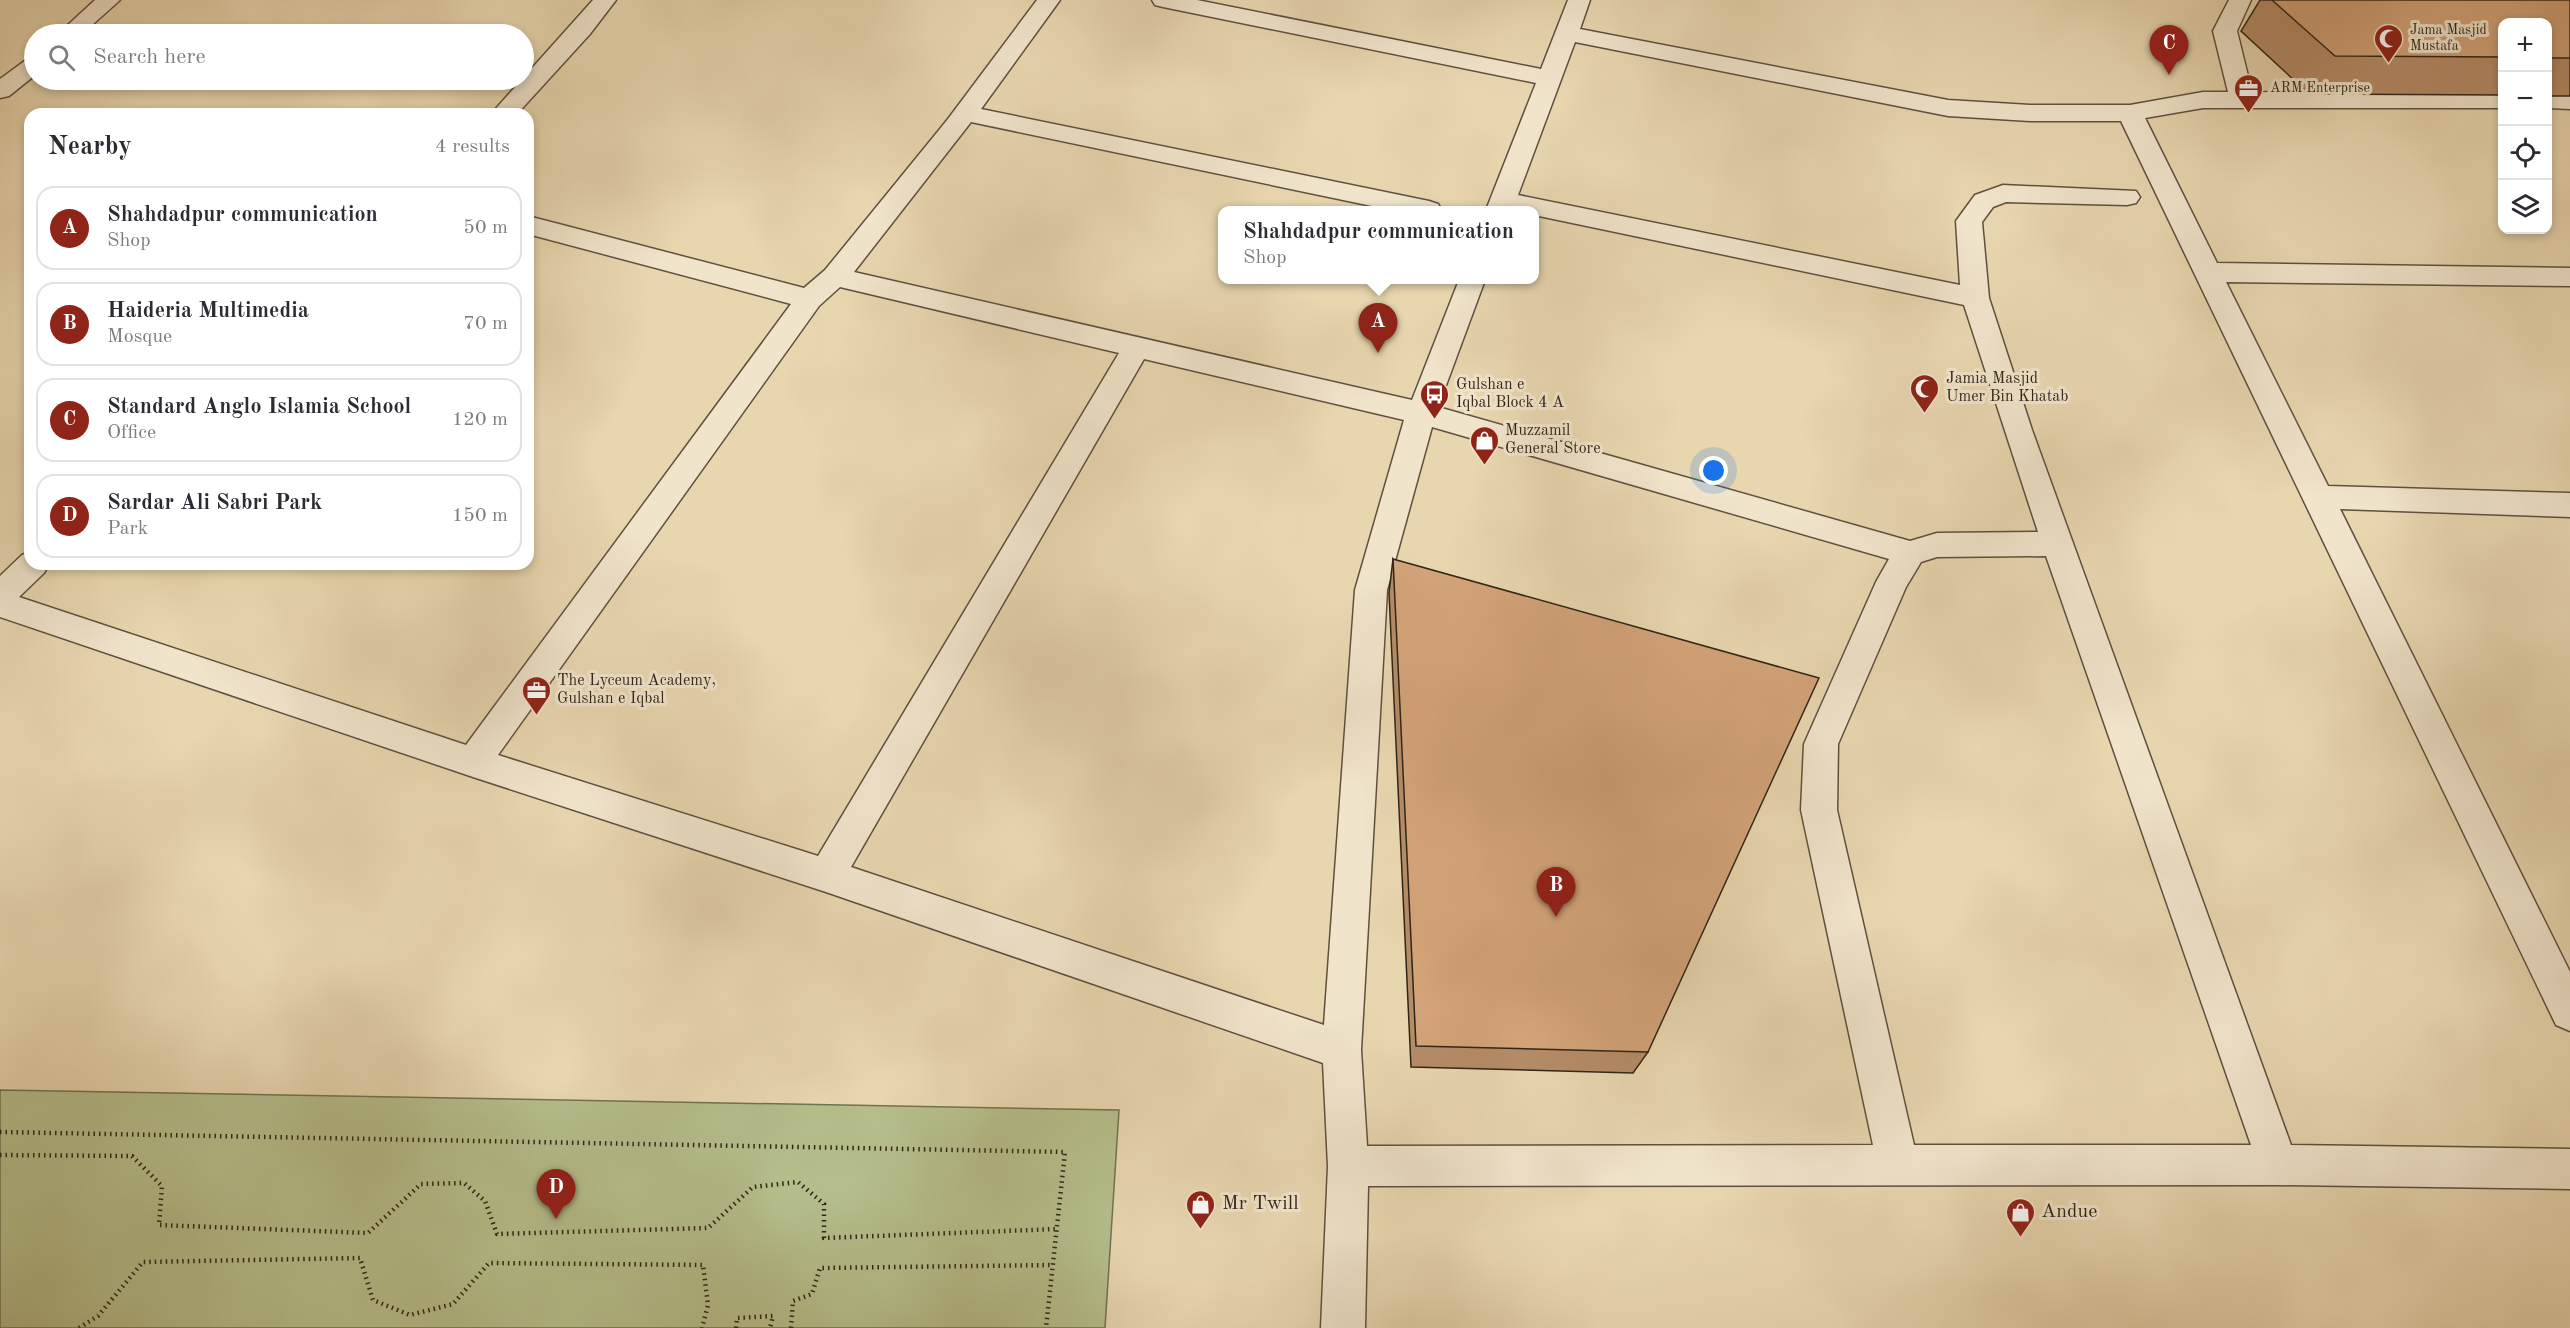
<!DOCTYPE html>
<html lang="en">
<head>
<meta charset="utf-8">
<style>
	:root { --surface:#fff; --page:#f2f2f3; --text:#2b2b33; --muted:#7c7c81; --line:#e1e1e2; --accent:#8f2418 }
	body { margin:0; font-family:"Old Standard TT",serif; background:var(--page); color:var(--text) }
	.controls { position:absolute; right:18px; top:18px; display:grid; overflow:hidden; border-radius:12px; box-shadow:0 3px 9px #0003 }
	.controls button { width:54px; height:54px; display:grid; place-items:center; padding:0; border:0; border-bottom:2px solid var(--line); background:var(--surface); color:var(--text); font:30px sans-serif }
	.you { position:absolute; left:1714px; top:471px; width:21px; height:21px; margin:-15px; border:4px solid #fff; border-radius:50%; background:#1a73e8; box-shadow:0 0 0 9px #1a73e833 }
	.badge { display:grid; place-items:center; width:39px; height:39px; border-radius:50%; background:var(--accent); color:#fff; font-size:20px; font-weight:700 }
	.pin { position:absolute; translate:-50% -50px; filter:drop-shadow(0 2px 3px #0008) }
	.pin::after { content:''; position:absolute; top:32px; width:21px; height:18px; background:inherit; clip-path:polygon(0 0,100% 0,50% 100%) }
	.popup { position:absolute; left:1218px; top:206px; width:321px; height:78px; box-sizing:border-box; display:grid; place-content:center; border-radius:12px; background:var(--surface); filter:drop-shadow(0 2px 4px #0005); font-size:20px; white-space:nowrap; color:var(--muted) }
	.popup b { font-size:22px; color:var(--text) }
	.popup::after { content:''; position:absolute; left:50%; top:100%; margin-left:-12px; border:12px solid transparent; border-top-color:var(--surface) }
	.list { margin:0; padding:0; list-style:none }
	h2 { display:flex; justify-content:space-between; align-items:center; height:78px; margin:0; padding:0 24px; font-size:26px }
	h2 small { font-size:20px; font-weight:400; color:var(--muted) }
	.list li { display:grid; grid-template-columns:39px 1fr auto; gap:18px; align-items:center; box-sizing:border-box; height:84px; margin:0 12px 12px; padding:0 12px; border:2px solid var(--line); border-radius:18px }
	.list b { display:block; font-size:22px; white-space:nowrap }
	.list p { margin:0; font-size:20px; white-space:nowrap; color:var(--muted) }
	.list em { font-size:20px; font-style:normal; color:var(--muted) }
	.icon { flex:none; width:33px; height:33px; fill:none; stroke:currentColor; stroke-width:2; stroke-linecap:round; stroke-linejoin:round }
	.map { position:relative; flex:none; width:2570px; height:1328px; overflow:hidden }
	.search { position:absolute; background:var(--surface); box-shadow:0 3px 9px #0003; left:24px; top:24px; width:510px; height:66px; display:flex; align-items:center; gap:15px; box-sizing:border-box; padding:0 21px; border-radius:33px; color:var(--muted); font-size:22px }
	.panel { position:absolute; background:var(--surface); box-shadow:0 3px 9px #0003; left:24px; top:108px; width:510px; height:462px; border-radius:18px }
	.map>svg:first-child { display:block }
</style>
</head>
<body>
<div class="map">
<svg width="2570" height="1328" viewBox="0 0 2570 1328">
	<rect width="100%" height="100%" fill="#e8d6af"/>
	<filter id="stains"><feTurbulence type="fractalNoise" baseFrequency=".00333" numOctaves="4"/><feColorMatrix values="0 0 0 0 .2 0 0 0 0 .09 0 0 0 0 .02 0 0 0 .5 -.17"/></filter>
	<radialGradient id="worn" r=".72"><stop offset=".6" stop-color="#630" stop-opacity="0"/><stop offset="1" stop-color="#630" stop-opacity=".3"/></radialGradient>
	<path fill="#b5be8b" stroke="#727252" stroke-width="1.5" d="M0,1090l1119,20 -14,218h-1105z"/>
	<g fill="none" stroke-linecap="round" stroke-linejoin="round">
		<defs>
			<path id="minor" d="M95,0h25l-38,34h-24z
				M593,0h23l-26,34 -73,80h-26z
				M1037,0h23l-79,109 448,92 9,3 4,6h-51l-420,-88 -117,150 558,128 47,-120h26l-47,127 472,134 27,-8 101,-1 -74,-227 -430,-90v-5h-48l50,-127 -373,-76 -8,-2 -3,-5h45l344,69 27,-69h22l-10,29 368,71 82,5h100l73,-13h25l-15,-61 16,-31h22l-14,31 15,61 250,1v15h-299l-58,10 72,145 353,5v18l-344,-4 102,204 242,7v24l-230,-8 230,463v59l-14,-6 -435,-904h-91l-82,-5 -373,-74 -57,153 442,90 -4,-64 19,-26 28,-10 133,6 4,6 -4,6 -9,2 -121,-3 -13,5 -11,15 7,76 43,132 259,715 279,4v40l-292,-4 -910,1 -3,142h-44l7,-162 -5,-103 -497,-171 -353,-115 -473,-160v-41l22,-21 8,-3v12h19l-5,9 -25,24 447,148 325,-441 -263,-70v-18l276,72 21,-18 123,-151zM840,287l279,66 -301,503 -320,-101 321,-449zM1144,359l260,61 -49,170 -31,435 -473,-158zM1432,427l457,132 -13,23 -72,162 -3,66 72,335 -506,1 -6,-96 26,-460zM2046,556l205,589h-337l-77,-335 1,-66 68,-157 15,-25 16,-5z
				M34,58v18l-25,20 -9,2v-19l26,-19z
				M2570,93v16l-22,-1v-14z"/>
		</defs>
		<use href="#minor" stroke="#5e513e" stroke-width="3"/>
		<path stroke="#302518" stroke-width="4.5" stroke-dasharray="1.5 4" stroke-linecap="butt" d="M0,1132l1065,20 -19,176
			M0,1155l132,1 30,30 -3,39 209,8 53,-49 43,-1 21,18 12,33 211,-6 45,-41 45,-5 26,22v34l233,-9
			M79,1328l19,-12 45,-54 217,-4 13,42 37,15 43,-11 36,-41 214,2 5,40 -6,23
			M736,1328l1,-10 36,-2 -3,12
			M791,1328l2,-27 19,-7 8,-26 233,-3"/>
		<use href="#minor" fill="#f0e4cb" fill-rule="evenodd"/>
	</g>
	<path fill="#b58c68" stroke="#302518" stroke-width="1.5" d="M2260,0h310v96h-23v-74h-45v73l-193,-1 -68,-63z
		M1393,559l255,493 -15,21 -222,-6 -22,-474z"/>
	<path fill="#d3a379" stroke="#302518" stroke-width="1.5" d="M2272,0h298v58h-23v-36h-45v35l-167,-1z
		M1393,559l426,119 -171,374 -232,-6z"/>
	<defs>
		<symbol id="mosque-pin" viewBox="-11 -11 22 30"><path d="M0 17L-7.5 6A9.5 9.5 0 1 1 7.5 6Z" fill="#8f2418" stroke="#f0e4cb"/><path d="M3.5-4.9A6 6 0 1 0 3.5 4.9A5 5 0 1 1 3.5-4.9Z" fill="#fff"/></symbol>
		<symbol id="office-pin" viewBox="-11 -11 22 30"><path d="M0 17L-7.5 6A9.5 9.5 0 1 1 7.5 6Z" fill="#8f2418" stroke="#f0e4cb"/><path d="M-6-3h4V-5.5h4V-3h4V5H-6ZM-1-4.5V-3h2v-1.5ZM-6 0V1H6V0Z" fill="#fff"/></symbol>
		<symbol id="bus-pin" viewBox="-11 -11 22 30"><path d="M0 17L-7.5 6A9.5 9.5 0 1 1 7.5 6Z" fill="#8f2418" stroke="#f0e4cb"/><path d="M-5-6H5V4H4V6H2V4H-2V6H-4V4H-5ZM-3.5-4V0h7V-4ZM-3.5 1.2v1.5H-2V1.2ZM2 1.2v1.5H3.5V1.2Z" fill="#fff"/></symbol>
		<symbol id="shop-pin" viewBox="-11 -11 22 30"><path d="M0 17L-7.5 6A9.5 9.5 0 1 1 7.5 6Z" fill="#8f2418" stroke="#f0e4cb"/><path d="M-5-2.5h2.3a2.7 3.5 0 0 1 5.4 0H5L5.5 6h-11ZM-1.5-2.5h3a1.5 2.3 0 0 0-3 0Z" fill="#fff"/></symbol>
	</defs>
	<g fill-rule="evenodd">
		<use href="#mosque-pin" x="2372" y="22" width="33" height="45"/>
		<use href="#office-pin" x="2232" y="72" width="33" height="45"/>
		<use href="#mosque-pin" x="1908" y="372" width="33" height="45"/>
		<use href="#bus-pin" x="1418" y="378" width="33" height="45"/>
		<use href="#shop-pin" x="1468" y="424" width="33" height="45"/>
		<use href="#office-pin" x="520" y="674" width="33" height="45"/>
		<use href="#shop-pin" x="1184" y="1188" width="33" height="45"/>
		<use href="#shop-pin" x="2004" y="1196" width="33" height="45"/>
	</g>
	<g text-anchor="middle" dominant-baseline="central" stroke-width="6" stroke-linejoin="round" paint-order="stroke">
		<g font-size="14" fill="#302518" stroke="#f0e4cb" text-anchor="start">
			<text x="2410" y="30">Jama Masjid<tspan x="2410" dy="16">Mustafa</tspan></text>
			<text x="2270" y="88">ARM Enterprise</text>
		</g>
		<g font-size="16" fill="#302518" stroke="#f0e4cb" text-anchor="start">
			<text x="1946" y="379">Jamia Masjid<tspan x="1946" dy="18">Umer Bin Khatab</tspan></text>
			<text x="1456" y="385">Gulshan e<tspan x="1456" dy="18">Iqbal Block 4 A</tspan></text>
			<text x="1505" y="431">Muzzamil<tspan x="1505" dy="18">General Store</tspan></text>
			<text x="557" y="681">The Lyceum Academy,<tspan x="557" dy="18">Gulshan e Iqbal</tspan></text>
		</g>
		<g font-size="20" fill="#302518" stroke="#f0e4cb" text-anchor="start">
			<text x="1222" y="1204">Mr Twill</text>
			<text x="2041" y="1212">Andue</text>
		</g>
	</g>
	<rect width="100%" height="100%" filter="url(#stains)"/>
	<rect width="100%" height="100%" fill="url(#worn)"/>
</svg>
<div class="controls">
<button>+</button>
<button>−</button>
<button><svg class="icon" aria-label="locate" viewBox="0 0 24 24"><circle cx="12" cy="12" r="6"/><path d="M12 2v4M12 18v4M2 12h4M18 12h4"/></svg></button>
<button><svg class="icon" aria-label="layers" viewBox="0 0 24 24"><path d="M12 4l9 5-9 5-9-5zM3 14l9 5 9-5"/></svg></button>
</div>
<div class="you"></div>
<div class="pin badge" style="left:1378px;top:353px">A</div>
<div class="popup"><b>Shahdadpur communication</b>Shop</div>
<div class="pin badge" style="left:1556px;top:917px">B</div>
<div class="pin badge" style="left:2169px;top:75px">C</div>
<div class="pin badge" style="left:556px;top:1219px">D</div>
<div class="search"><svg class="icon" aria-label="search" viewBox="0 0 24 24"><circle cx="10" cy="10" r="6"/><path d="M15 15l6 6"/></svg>Search here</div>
<section class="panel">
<h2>Nearby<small>4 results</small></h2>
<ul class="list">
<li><span class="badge">A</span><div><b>Shahdadpur communication</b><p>Shop</p></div><em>50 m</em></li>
<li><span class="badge">B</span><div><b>Haideria Multimedia</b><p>Mosque</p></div><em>70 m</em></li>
<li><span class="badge">C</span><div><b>Standard Anglo Islamia School</b><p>Office</p></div><em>120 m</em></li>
<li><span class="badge">D</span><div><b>Sardar Ali Sabri Park</b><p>Park</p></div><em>150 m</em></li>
</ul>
</section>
</div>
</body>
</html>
